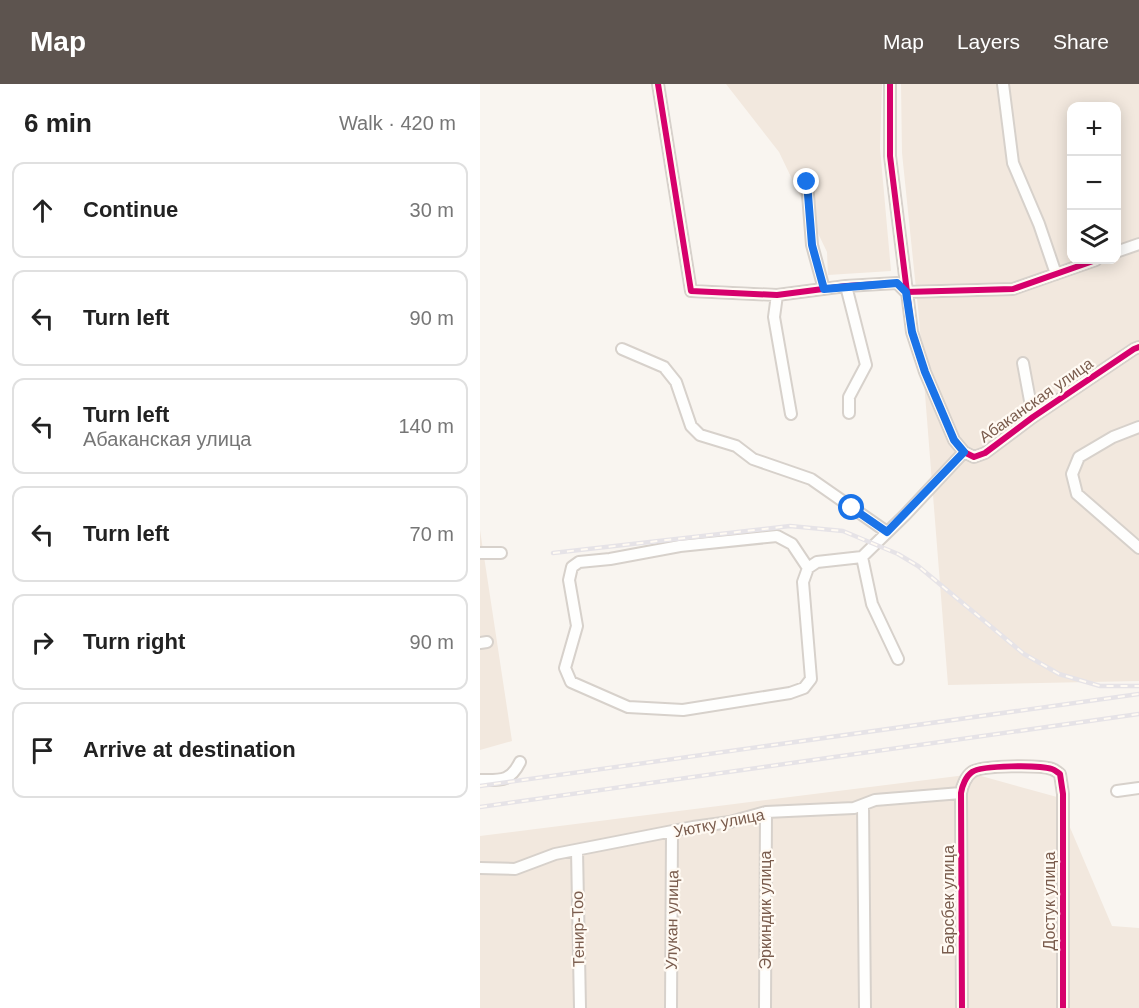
<!DOCTYPE html>
<html lang="en">
<head>
<meta charset="utf-8">
<style>
	:root { --surface:#fff; --page:#f2f2f2; --text:#222; --muted:#767676; --line:#e0e0e0; --accent:#5d544f }
	body { margin:0; font-family:Arial,sans-serif; background:var(--page); color:var(--text) }
	.controls { position:absolute; right:18px; top:18px; display:grid; overflow:hidden; border-radius:12px; box-shadow:0 3px 15px #0003 }
	.controls button { width:54px; height:54px; display:grid; place-items:center; padding:0; border:0; border-bottom:2px solid var(--line); background:var(--surface); color:var(--text); font:30px sans-serif }
	.stop { position:absolute; width:18px; height:18px; margin:-14px; border:4px solid #1a73e8; border-radius:50%; background:#fff }
	.stop.end { background:#1a73e8; border-color:#fff; box-shadow:0 2px 6px #0008 }
	.list { margin:0; padding:0; list-style:none }
	h2 { display:flex; justify-content:space-between; align-items:center; height:78px; margin:0; padding:0 24px; font-size:26px }
	h2 small { font-size:20px; font-weight:400; color:var(--muted) }
	.list li { display:grid; grid-template-columns:39px 1fr auto; gap:18px; align-items:center; box-sizing:border-box; height:96px; margin:0 12px 12px; padding:0 12px; border:2px solid var(--line); border-radius:12px }
	.list b { display:block; font-size:22px; white-space:nowrap }
	.list p { margin:0; font-size:20px; white-space:nowrap; color:var(--muted) }
	.list em { font-size:20px; font-style:normal; color:var(--muted) }
	.icon { flex:none; width:33px; height:33px; fill:none; stroke:currentColor; stroke-width:2; stroke-linecap:round; stroke-linejoin:round }
	.map { position:relative; flex:none; width:659px; height:924px; overflow:hidden }
	header { display:flex; align-items:center; gap:36px; box-sizing:border-box; height:84px; padding:0 30px; background:var(--accent); color:#fff }
	header strong { font-size:28px }
	nav { display:flex; gap:33px; margin-inline-start:auto; font-size:21px }
	main { display:flex }
	aside { flex:1; background:var(--surface) }
	.map>svg:first-child { display:block }
</style>
</head>
<body>
<header>
<strong>Map</strong>
<nav><a>Map</a><a>Layers</a><a>Share</a></nav>
</header>
<main>
<aside>
<h2>6 min<small>Walk · 420 m</small></h2>
<ul class="list">
<li><svg class="icon" aria-label="ahead" viewBox="0 0 24 24"><path d="M12 20V5M6 11l6-6 6 6"/></svg><div><b>Continue</b></div><em>30 m</em></li>
<li><svg class="icon" aria-label="left" viewBox="0 0 24 24"><path d="M17 20v-9H6M10 6l-5 5 5 5"/></svg><div><b>Turn left</b></div><em>90 m</em></li>
<li><svg class="icon" aria-label="left" viewBox="0 0 24 24"><path d="M17 20v-9H6M10 6l-5 5 5 5"/></svg><div><b>Turn left</b><p>Абаканская улица</p></div><em>140 m</em></li>
<li><svg class="icon" aria-label="left" viewBox="0 0 24 24"><path d="M17 20v-9H6M10 6l-5 5 5 5"/></svg><div><b>Turn left</b></div><em>70 m</em></li>
<li><svg class="icon" aria-label="right" viewBox="0 0 24 24"><path d="M7 20v-9h11M14 6l5 5-5 5"/></svg><div><b>Turn right</b></div><em>90 m</em></li>
<li><svg class="icon" aria-label="arrive" viewBox="0 0 24 24"><path d="M6 21V4h12l-3 4 3 4H6"/></svg><div><b>Arrive at destination</b></div></li>
</ul>
</aside>
<div class="map">
<svg width="659" height="924" viewBox="0 0 659 924">
	<rect width="100%" height="100%" fill="#f9f5f0"/>
	<path fill="#f2e8de" fill-rule="evenodd" d="M246,0h156l-2,64 11,123 -63,4 -1,-23 -48,-100z
		M421,0h238v597l-191,4 -29,-367 -17,-165zM592,22h44v154h-44z
		M0,446l32,211 -32,9z
		M494,690l83,23 55,129 27,2v80h-659v-172z"/>
	<g fill="none" stroke-linecap="round" stroke-linejoin="round">
		<defs>
			<path id="minor" d="M178,0l33,207 86,4 69,-9 51,-3 9,9 107,-3 83,-29
				M410,0v72l22,176 13,40 29,68 10,12 10,5 11,-4 48,-36 101,-68 5,-2
				M523,0l10,79 26,61 17,50
				M327,98l5,63 12,44
				M636,168l23,-8
				M366,202l20,79 -17,32v16
				M297,211l-3,22 17,97
				M142,265l42,18 12,15 15,44 9,9 36,11 17,13 58,20 76,53
				M543,279l10,54
				M659,343l-26,10 -34,20 -7,17 5,20 62,54
				M0,469h21
				M328,484l-16,-24 -15,-8 -97,10 -70,13 -31,3 -7,5 -3,13 8,46 -12,42 6,14 57,25 55,3 107,-17 14,-5 7,-9 -8,-97 5,-14 9,-6 45,-5
				M0,559l7,-1
				M418,575l-26,-55 -10,-47 43,-42 59,-63
				M0,696c21,0 30,2 40,-18
				M637,707l22,-3
				M383,721l2,203
				M97,766l3,158
				M0,784l35,1 40,-15 138,-27 37,-5 36,-10 88,-4 21,-8 86,-7
				M191,924l1,-176
				M285,924l1,-196
				M482,924l-1,-215c1,-7 5,-17 11,-21 10,-7 68,-7 80,-3 3,1 5,3 8,5l3,20v214"/>
		</defs>
		<use href="#minor" stroke="#d7d1cb" stroke-width="14"/>
		<use href="#minor" stroke="#fefefd" stroke-width="10"/>
		<defs>
			<path id="rail" d="M73,469l237,-27 53,5 55,23 20,12 106,88 35,20 41,12h39
				M0,702l659,-92
				M0,723l659,-93"/>
		</defs>
		<use href="#rail" stroke="#e6e3e7" stroke-width="4.5"/>
		<use href="#rail" stroke="#fffaf3" stroke-width="2" stroke-dasharray="7" stroke-linecap="butt"/>
		<defs>
			<path id="cycleway" d="M178,0l33,207 86,4 69,-9 51,-3 9,9 107,-3 83,-29
				M410,0v72l22,176 13,40 29,68 10,12 10,5 11,-4 48,-36 101,-68 5,-2
				M482,924l-1,-215c1,-7 5,-17 11,-21 10,-7 68,-7 80,-3 3,1 5,3 8,5l3,20v214"/>
		</defs>
		<use href="#cycleway" stroke="#fffaf3" stroke-width="10"/>
		<use href="#cycleway" stroke="#d6006c" stroke-width="6"/>
	</g>
	<g fill="none" stroke-linecap="round" stroke-linejoin="round">
		<path stroke="#1a73e8" stroke-width="8" d="M327,98l5,63 12,44 73,-6 9,9 6,40 13,40 29,68 10,12 -77,80 -35,-24"/>
	</g>
	<g text-anchor="middle" dominant-baseline="central" stroke-width="4.5" stroke-linejoin="round" paint-order="stroke">
		<g font-size="16" fill="#7a5c4d" stroke="#fffaf3">
			<text transform="translate(556 316) rotate(-35)">Абаканская улица</text>
			<text transform="translate(239 739) rotate(-11)">Уютку улица</text>
			<text transform="translate(468 816) rotate(-90)">Барсбек улица</text>
			<text transform="translate(569 817) rotate(-90)">Достук улица</text>
			<text transform="translate(285 826) rotate(-90)">Эркиндик улица</text>
			<text transform="translate(192 836) rotate(-89)">Улукан улица</text>
			<text transform="translate(98 845) rotate(-91)">Тенир-Тоо</text>
		</g>
	</g>
</svg>
<div class="controls">
<button>+</button>
<button>−</button>
<button><svg class="icon" aria-label="layers" viewBox="0 0 24 24"><path d="M12 4l9 5-9 5-9-5zM3 14l9 5 9-5"/></svg></button>
</div>
<div class="stop" style="left:372px;top:424px"></div>
<div class="stop end" style="left:327px;top:98px"></div>
</div>
</main>
</body>
</html>
